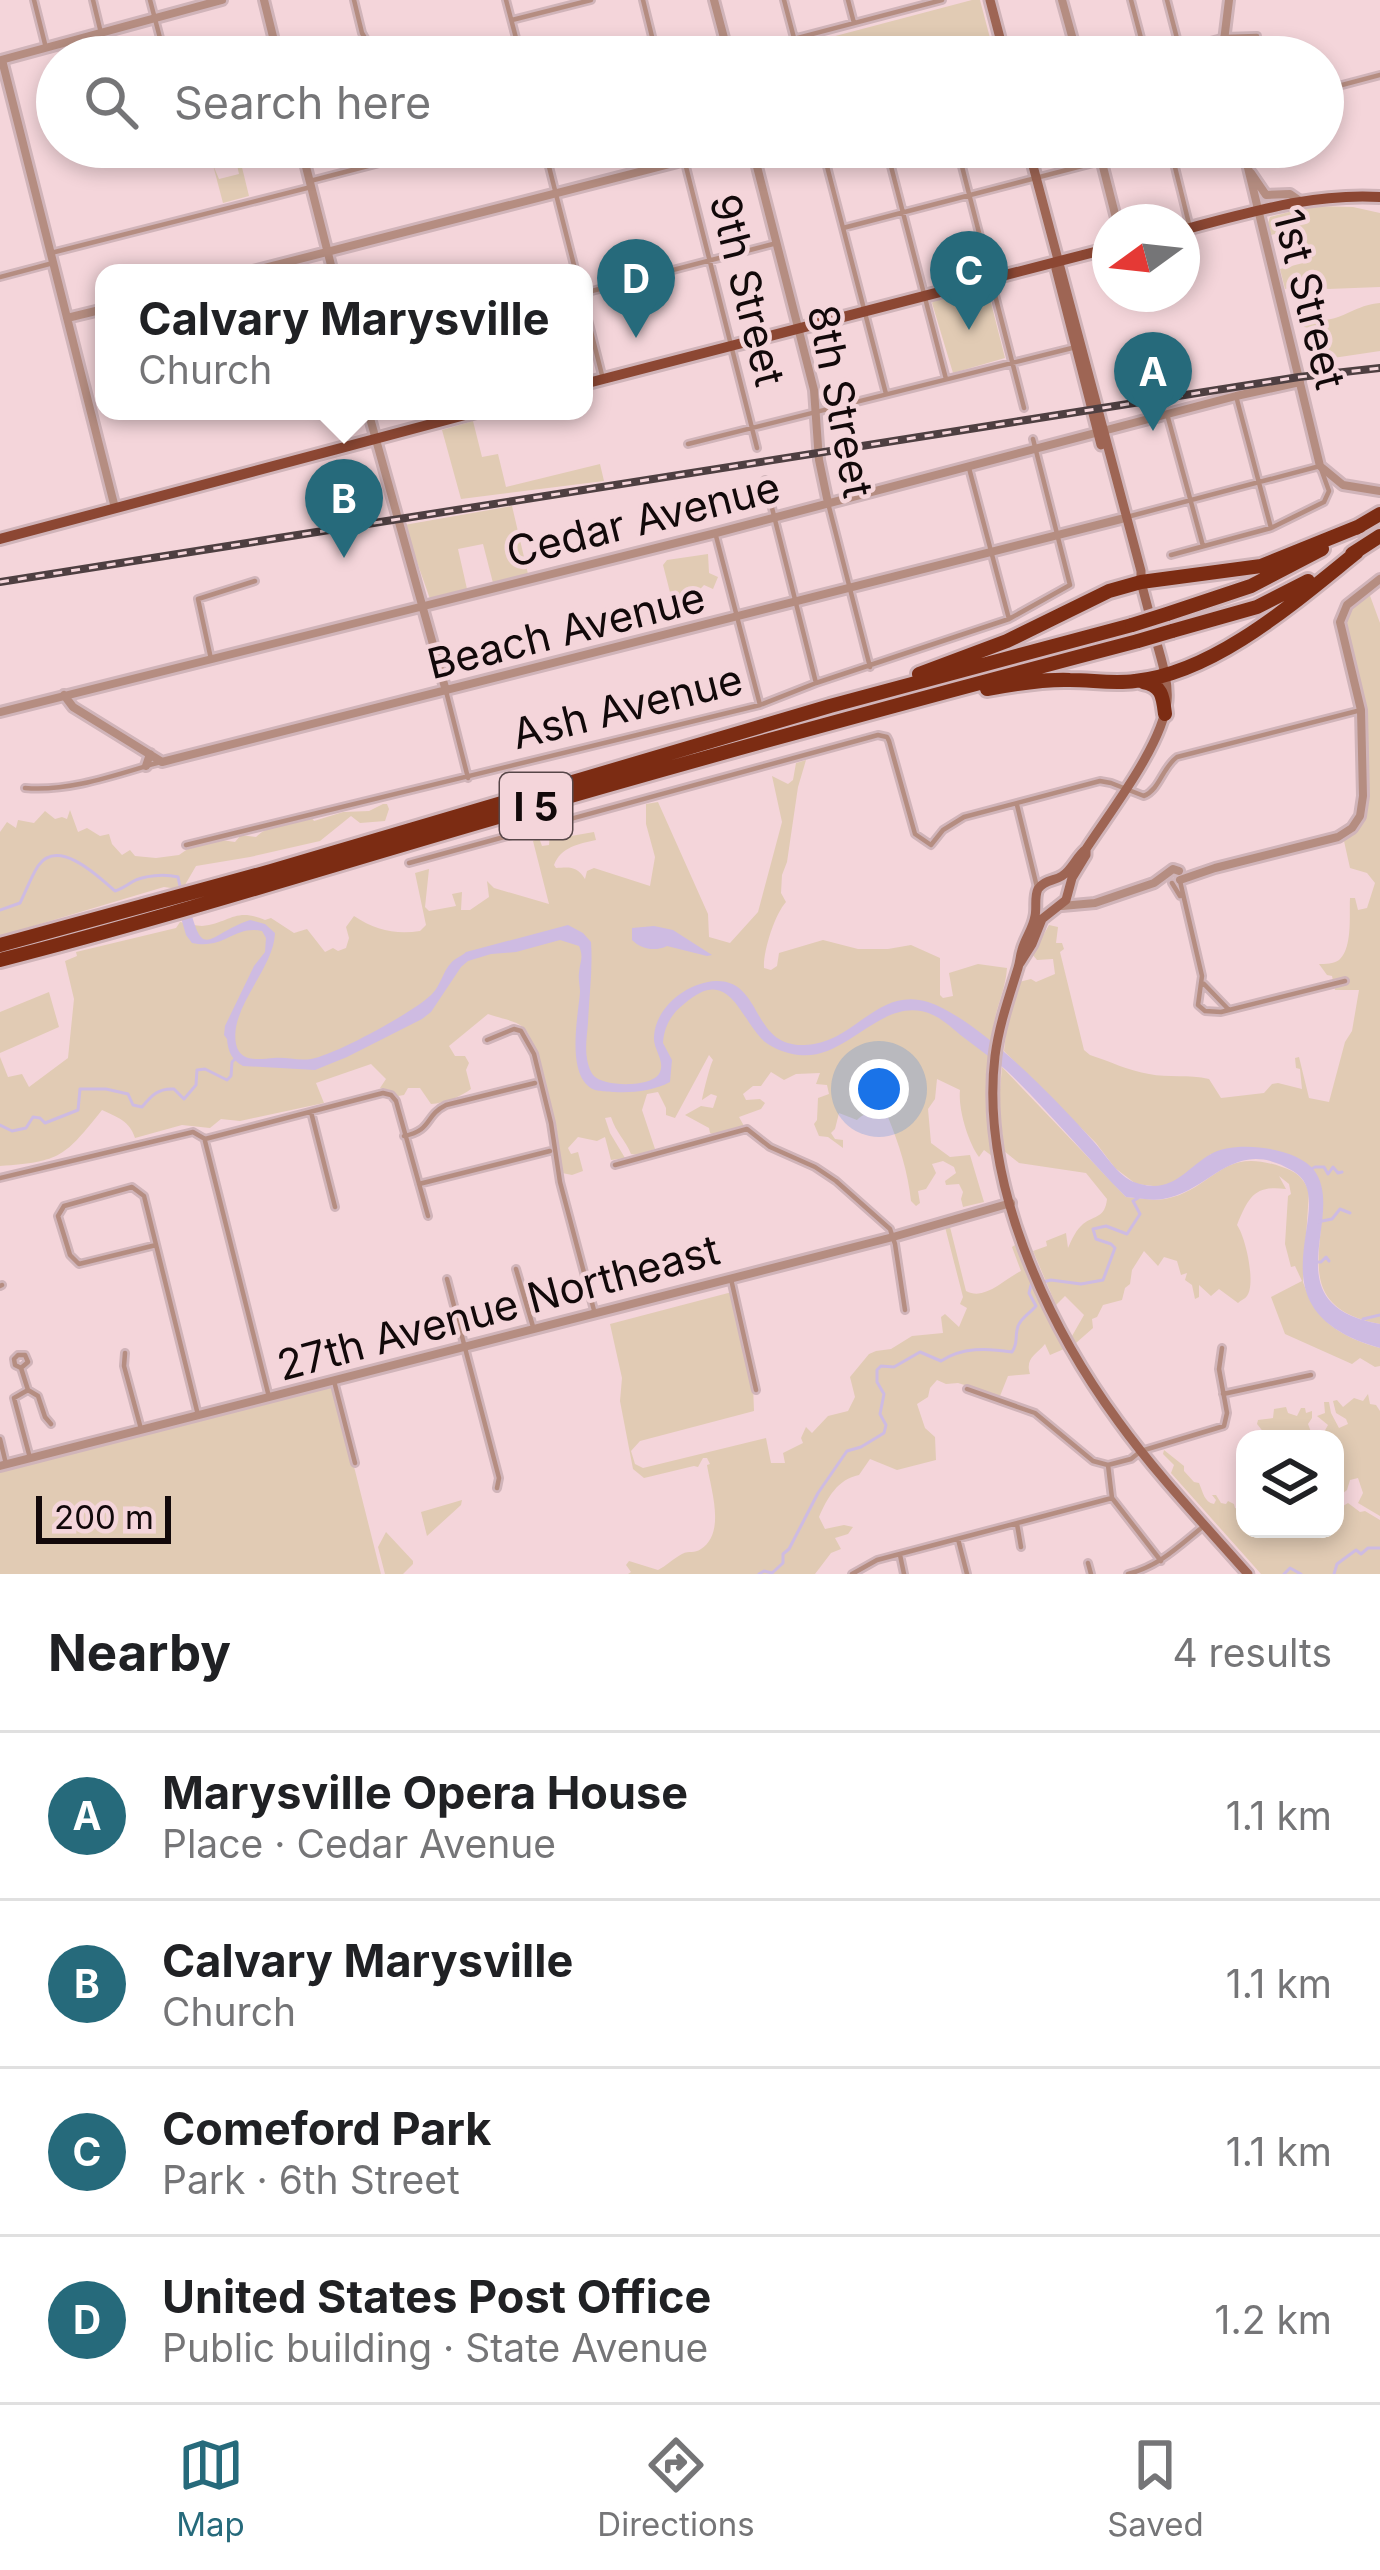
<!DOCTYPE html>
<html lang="en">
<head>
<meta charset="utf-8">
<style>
	:root { --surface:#fff; --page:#f2f2f2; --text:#202124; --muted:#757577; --line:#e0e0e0; --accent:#266a7b }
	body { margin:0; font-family:Inter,sans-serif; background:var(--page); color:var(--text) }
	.controls { position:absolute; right:36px; bottom:36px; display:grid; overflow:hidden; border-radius:24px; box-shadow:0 6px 18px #0003 }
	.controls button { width:108px; height:108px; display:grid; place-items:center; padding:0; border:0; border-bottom:3px solid var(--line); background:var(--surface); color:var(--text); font:60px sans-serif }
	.compass { position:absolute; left:1092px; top:204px; width:108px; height:108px; border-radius:50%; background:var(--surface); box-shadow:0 6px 18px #0003; rotate:255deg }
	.scale { position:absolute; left:36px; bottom:30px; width:135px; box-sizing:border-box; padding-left:12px; border:6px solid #12090a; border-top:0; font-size:33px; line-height:42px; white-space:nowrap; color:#12090a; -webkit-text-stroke:9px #f4d5da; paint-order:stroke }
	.you { position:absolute; left:879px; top:1089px; width:42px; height:42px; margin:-30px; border:9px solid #fff; border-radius:50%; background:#1a73e8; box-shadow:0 0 0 18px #1a73e833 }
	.badge { display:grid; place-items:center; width:78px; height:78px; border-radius:50%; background:var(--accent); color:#fff; font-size:39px; font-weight:700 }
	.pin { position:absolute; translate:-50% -99px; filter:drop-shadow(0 3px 6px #0008) }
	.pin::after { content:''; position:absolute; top:63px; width:42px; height:36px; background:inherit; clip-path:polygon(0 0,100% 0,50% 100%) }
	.popup { position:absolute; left:95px; top:264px; width:498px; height:156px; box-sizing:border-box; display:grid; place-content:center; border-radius:24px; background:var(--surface); filter:drop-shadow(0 3px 9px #0005); font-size:39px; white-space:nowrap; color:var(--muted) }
	.popup b { font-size:45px; color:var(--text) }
	.popup::after { content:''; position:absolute; left:50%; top:100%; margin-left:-24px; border:24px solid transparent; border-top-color:var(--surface) }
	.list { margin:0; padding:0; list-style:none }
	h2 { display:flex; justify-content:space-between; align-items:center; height:156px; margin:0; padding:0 48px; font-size:51px }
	h2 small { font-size:39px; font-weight:400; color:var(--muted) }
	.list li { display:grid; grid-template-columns:78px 1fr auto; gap:36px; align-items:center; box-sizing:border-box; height:168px; padding:0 48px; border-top:3px solid var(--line) }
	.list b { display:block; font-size:45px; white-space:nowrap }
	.list p { margin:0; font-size:39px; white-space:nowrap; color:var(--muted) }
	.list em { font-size:39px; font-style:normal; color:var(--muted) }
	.icon { flex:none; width:66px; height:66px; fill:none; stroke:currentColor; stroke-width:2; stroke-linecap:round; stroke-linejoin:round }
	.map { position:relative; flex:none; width:1380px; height:1574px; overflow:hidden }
	.search { position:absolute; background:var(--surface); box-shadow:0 6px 18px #0003; left:36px; right:36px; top:36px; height:132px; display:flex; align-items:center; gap:30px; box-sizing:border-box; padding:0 42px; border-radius:66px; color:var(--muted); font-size:45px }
	.sheet { height:828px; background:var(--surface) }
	nav { display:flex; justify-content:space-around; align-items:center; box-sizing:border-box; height:168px; border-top:3px solid var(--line); background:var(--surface); font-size:33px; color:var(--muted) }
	nav a { display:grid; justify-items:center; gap:6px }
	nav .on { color:var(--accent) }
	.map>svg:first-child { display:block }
</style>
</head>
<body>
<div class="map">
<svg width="1380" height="1574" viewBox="0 0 1380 1574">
	<rect width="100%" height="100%" fill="#f4d5da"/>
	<path fill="#e1cbb4" d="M972,0h8l15,57h-186l-4,-13z
		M233,147h4l12,49 -26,7 -10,-38 6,14 20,-5z
		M1314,206l39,1 27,6v74l-52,2 -17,-6 -26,6 -5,-20 23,-6 -8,-34 -24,6 -3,-12 2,-6 19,-5 1,-2z
		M983,287l5,4 17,67 -52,15 -21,-70 3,-4z
		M1380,303v48l-47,7 -5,-6 -3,-21 -21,-4 2,-10c32,11 44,-12 74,-14z
		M473,421l9,36 16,-3 8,33 94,-23 4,17 -143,18 -19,-69z
		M512,506l16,68 -35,9 -10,-39 -25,5 9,40 -37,10 -26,-74z
		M708,554l1,19 9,4 -5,12 -9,-4 -14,15 -17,4 -10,-39 4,-5z
		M1369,593l11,30v701c-115,-21 -22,-118 -78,-163l-91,-7 -29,24 -20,9 -26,-3 -21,-16 -19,-25 -92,-92 3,-27 12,-42 12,-3 5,3 19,-8 -2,-15 -16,1 -5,-6 3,-12 5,-1 9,-16 9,2 -2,16h6l2,6 -4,3 24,98 6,5c19,6 39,16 59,19 19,4 40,0 60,5l12,19 43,-5 8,-9 6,-1 24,6 -2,-20 -4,-1 -1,-10 4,-1 10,41 20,4 16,-60 7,-11 7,-41h-24l-3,-14 -5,-1 -8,-11c6,0 15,0 20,-4 14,-12 10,-46 11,-62h5l3,12 9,-2 8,-25 -8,-10 -17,-5 -6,-27 19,-18 6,-43 -2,-70 -21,-89 5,-14z
		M806,760l-8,27 -11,75 -5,13 -1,18 5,9c-11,12 -23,49 -22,66l7,2 6,-4 2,-13 44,-13 35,9h30l23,-4 29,13v37l3,3 10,-2 -4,-23 29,-9 29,4c-1,16 -7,31 -11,46 -11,47 -12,95 -4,142l-8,-6 -5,7c-11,-15 -21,-48 -19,-67l-23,-11 -2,20 -7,10 3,34 19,14 20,-2 14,47 -21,5 -2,-8 2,-7 -4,-8 -13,1 -1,-4 11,-8 -2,-6 -11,-6 -11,3 4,9 -10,16 -8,2 2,12 -4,3 -5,-5c-3,-29 -12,-57 -23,-84 -13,-4 -21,-7 -31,3l-18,-7 -4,16 -4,4 4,6 8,1v8l-15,-11 -9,-1 -5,-12 3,-4 1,-22 11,-4 -2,-9 -11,-1 4,-11 -24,1 -12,6 -13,-8 -10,14h-8l-10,8 3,6 14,-1 5,4 -4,6 -22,8 5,9 -30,9 -4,-2 -1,-5 -24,-13 16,-9 12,2 4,-12 -6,-2 -9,6c1,-6 8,-35 11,-40l-4,-5 -34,63 -9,-3v-7l-8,-16 -11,2 -5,16 13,39 -17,6 -7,-1c-6,-15 -15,-21 -20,-37l-6,1 5,15 15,25 -14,2 -6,-23 -8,4 -19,-4 -10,11 3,6 7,-2 5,19 -11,4 -10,-2c-5,-26 -21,-132 -39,-146 -8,-7 -25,-9 -35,-13l-39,32 6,10h10l4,7 -3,7 5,19c-11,8 -26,14 -40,15l-11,-16h-12l-4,7 -6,1 -8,-6 -10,-2 6,-9 -15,-15 -55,19 8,20 -84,18 -19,-2 -11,9 -28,-3 -47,13c-5,-17 -18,-21 -33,-28 -37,46 -41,52 -102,56v-109l8,20 14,-3 7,13 39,-29 6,-59 -9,-38 12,-5 -1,-4 100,-24 4,-6c7,1 16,4 22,4 28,-3 33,-19 63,-6l6,-2 23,15 13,-4 18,23 8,-4 5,3 8,-3 3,-10 -3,-11 8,-11c21,14 42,19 66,15l6,-6 -11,-52 14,-4 -4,38 4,4 27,-5 -4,-12 10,-2 -1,18h9l19,-13 -2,-16 7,7 55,16 -16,-63 6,-3 3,8 7,-1 1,-12 18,-7 3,10 23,-4 2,8c-18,4 -35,7 -42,25l2,3c14,-1 21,-2 29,11l2,-8 7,-3 56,18 5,-29 -9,-33v-20l12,-2 50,112 1,23 21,6 28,-31 24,-90 -10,-46 16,8 5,-4 3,-17z
		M383,804h4l2,5 -4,12 -25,2 -9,-7 -31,25 -70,16 -54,9 -21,36 -4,-14 -7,-1 -164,49v-104l7,-10 9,6 2,-8 16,3 11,-12 10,8 7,-2 5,2 3,-9 8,22 9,-4 13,8 9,-2 3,10 10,11 8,-5 5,6 21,2 23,-3 13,-9 30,-6 13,2 6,-7 15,2c13,-13 38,-15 56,-19l2,3 29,-9 26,-1z
		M49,992l10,35 -59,26v-41z
		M1002,1067l124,130c12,1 27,4 39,2 50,-10 55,-54 117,-32 14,4 22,11 27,25l-6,90c13,40 38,55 77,66v18l-5,1 -15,-9 -8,6 -67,-30 -14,-37 31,-16 -7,-15 -4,1 -6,-23 3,-48 3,-2 -2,-10 -10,-8 7,13c-31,-4 -37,7 -49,36 9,13 19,59 10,71 -2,3 -6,4 -9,7l-19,-14 -8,7 -12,-11v12l-4,2 -3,-14 -7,-5 2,-7 -6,2 -4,-14 -13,-4 -6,9 -14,-15 -12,19 -2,14 -5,4 -3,12 -19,5 -6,12 -5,2 1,9 -17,15 -4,-7 12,-21 -19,-19 -9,9 -23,-54 14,-5 -1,-5 20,-8 2,15c4,-9 8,-18 15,-24 12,-9 22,-6 24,-25l-21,-26 -67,-10 -15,-12 -5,-50z
		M945,1227h5l16,64c19,10 37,-11 55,-20l-9,-24 3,-2 49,104 -14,6 -5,-11c-9,11 -20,14 -15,30l-22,2 -8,20 -42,-13 -12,1 -9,-4 -7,8 -2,9 -11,7 8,24 10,9 1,23 -39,10 -27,-11 -11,16c-21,4 -32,23 -40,42l6,12 19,-4 9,2 -5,7 -13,4 6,11 -10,4 -16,21h-187l3,-2 -5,-7 3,-4 29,9c8,-4 16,-12 24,-16 8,-4 12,0 19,-5 25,-16 10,-59 6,-84l3,-1 -3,-6h-4l-5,9 -4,-1 -50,12 -11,-9 -13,-68 2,-23 -12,-54 122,-32 21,93 1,26 -114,30 -9,10 4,13 8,4 123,-30 5,25h14l-2,-10 20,-10 -2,-5 5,-11 6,6 16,-17 20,-5 7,-14 -5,-20 19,-23 7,-3 15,-2 21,-13 31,-3 -2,-16 4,-3 14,13 8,-19 -7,-4 3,-7z
		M334,1387l47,187h-381v-104l249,-64z
		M1368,1394l2,10 6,1 4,6v105l-22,-13 5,-10 -5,-15 -8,2 -3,10 -5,4 -2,-9 -5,-1v-45h-66l-12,-15 1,-4 15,-2 1,-9 12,-2 2,6 9,3 4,-8h4l1,5 6,-2v7l-4,6 3,8 12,2 5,-9 -11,-9 8,-3 -1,-11h5l2,11 8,15 9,-4 -2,-5 -10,-6 -3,-12 4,-1 6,7 11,-9 9,3z
		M1164,1450l20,16v5l10,11 5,1c4,9 5,19 15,21l2,-4 -4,-5h4l5,8 5,1 2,-3 6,3 1,4 10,3v18h90v-18l13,-8 12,9 5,-1 15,9v54h-119l-90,-101 3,-8 -11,-11z
		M462,1500l-1,5 -34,31 -6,-24z
		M386,1532l27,29v3l-10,10h-18l-7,-27z"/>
	<path fill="#cebbe2" d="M188,900c15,64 18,35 62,20l15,4 10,9c-1,36 -46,74 -39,111 4,19 23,15 38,14 13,-1 24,3 37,1 24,-4 105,-48 121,-65 9,-9 11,-23 19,-31 4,-5 11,-7 15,-11l102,-27 15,8 8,9c2,28 -2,54 -3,81 -1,12 -3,24 -1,36 1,5 3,13 7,17 10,11 60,12 66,-4 5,-12 -7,-23 -6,-35 1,-30 34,-55 62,-56 50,-1 33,74 98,63 43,-7 66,-57 114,-42 51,17 130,99 166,140 14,15 25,37 46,42 34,9 46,-16 71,-30 24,-14 85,-7 103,16 34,46 -45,134 66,154v24c-142,-40 -34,-146 -87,-177 -60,-36 -81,20 -130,28 -12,2 -26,-1 -37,-2 -41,-41 -78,-87 -120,-127 -14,-12 -29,-22 -43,-33 -10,-8 -19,-17 -30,-22 -50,-23 -84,46 -134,40 -11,-1 -25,-6 -34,-13 -26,-23 -35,-79 -81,-38 -13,10 -20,23 -21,39l9,17 -2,22c-17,9 -37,11 -56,10 -1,0 -17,-1 -19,-2 -30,-12 -17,-73 -15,-98 0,-6 -2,-13 -1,-19 1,-12 5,-15 0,-27l-19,-6 -44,12 -25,2 -23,7 -7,6 -30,45 -9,7 -75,38 -32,13 -72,-4c-11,-6 -15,-14 -16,-27l-3,-4 1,-9 29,-60 11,-14 1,-14 -4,-7c-28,-6 -37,19 -70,12l-6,-8 -9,-31z
		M654,926l19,4 39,25 -5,1 -40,-10c-12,6 -26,3 -35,-6v-12z"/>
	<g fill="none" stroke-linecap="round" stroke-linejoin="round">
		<path stroke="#cebbe2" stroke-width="3" d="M0,910l20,-7c6,-12 11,-26 18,-37 20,-29 60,10 77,25 6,-2 11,-5 17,-9 12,-7 33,-8 46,-5l3,14
			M0,1125l12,6 14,-3 7,-11 7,1 5,5 33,-13 2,-21h26l22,5 5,11 9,2c9,-11 16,-19 32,-18l10,10 12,-14 1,-15 8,-1 22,11 4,-4 1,-14 4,-4
			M1309,1170l6,-3h9l4,7 5,-7 5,6 4,-1
			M1317,1222l15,-3 8,-10 10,4
			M1317,1262h4l5,-5 3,4
			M1363,1322v-3l17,-4
			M759,1574l5,-3 8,2 11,-10v-9l6,-5 29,-56 29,-42 14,-4 23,-14 2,-8 -6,-11 4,-20 -7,-12v-12l4,-4 13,1 26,-15 21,9c21,-14 46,-13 71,-9 6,-9 3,-12 5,-22 1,-10 13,-17 19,-24l-7,-13 2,-8 20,-5 30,4 22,-4 12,-32 -4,-4 -15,-5 -3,-10 13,-3 21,8 13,-20 -7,-13 5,-3
			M1284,1574l6,-6 11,6
			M1334,1574l3,-10 19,-14 5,4 7,-6h12"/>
		<defs>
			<path id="minor" d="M34,0l12,48
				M93,0l8,33
				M150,0l15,57
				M354,0l8,33 14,24
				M506,0l15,57
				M643,0l14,57
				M784,0l15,57
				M848,0l6,23
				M1131,0l15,57
				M1167,0l13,50
				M512,20l79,-20
				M1081,54l26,-6 3,9
				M725,57l217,-57
				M1152,57l73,-20 32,-1
				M1323,90l57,-15
				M188,147l1,1
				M544,147l32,126
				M681,147l76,301
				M822,147l64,247
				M886,147l60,232
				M957,147l67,261
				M1170,147l20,81
				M310,181l85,-22 -2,-12
				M843,228l312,-81
				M51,253l260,-66
				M0,277l53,-14
				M584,293l193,-50
				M584,304l19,75
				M1236,396l35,132
				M1167,414l36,132
				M688,444l384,-96
				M969,468l40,151
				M765,480l51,203
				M828,503l42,164
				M1127,517l193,-51 9,25 -5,11 -53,26 -100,27
				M716,536l44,169
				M211,659l-13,-60 57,-18
				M446,691l22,87
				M25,788c45,4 93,-14 135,-26
				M1017,805l20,82
				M186,845l574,-140 56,-22 193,-64 61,-34 -37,-146
				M409,863l469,-128 9,2 2,4 26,93 16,11 12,-15 21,-13 136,-36 11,2 33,13c16,-7 18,-28 33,-39l184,-47
				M1180,881l22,95 -4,29 7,6 16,1 124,-31
				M1172,883l8,13
				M1204,984l25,26
				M487,1040l27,-11 7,2 13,23 17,69 9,59 35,132
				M311,1112l24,95
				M404,1136c29,-6 20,-20 42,-31l89,-22
				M205,1139l178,-46 8,2 5,6 32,115
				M205,1141l64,256
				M615,1165l132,-36 23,18 45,20 21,14 54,48 5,15 10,66
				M0,1178l193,-46 12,7
				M419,1184l131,-33
				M156,1245l-77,19 -9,-9 -12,-39 6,-10 68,-19 12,9 54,219
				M516,1269l18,61
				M447,1279l52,199 -2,10
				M731,1279l25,111
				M0,1286l2,-1
				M125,1353l-1,13 17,63
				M21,1368l7,-6 -3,-7h-7l-4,4 1,6 6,3 7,22 10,6 7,21 6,7
				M334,1381l21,82
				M967,1389l68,24 58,48 15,4
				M28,1390l-14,8 16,60
				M1223,1394l88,-19
				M0,1439l6,25
				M1108,1465l23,-6 10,-8 83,-25 3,-13 -8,-44 3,-21
				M1108,1465l4,33 49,63
				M1017,1524l4,23
				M958,1539l9,35
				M900,1555l4,19
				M1088,1563l3,11
				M852,1574l25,-14 235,-62
				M1128,1574c32,-8 52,-29 77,-49"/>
			<path id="tertiary" d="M264,0l14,57
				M714,0l15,57
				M1062,0l13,47 5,10
				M1222,57l7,-57
				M1,60l221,-60
				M2,60l113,448
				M301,147l32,126
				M752,147l62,243 5,70 9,43
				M1098,147l19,75
				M1243,147l77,319 23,19 37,6
				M1251,173l15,22 24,-1 10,7
				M245,273l491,-126
				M67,318l37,-9
				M368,411l78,280
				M64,695l9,12 89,55 959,-243
				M0,712l716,-179 520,-137 64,-14
				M146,766l4,-12
				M1180,880l35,-12 123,-31 14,-9 8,-12 3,-20 -2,-86 -21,-88 7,-17 33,-26
				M1062,906l33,-3 59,-20 19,-14 6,2
				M0,1466l893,-229 118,-34"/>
			<path id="secondary" d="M990,0l15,57
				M1028,147l113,424v11l10,38
				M1056,269l45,176
				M1086,849c-10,8 -14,21 -24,27 -8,5 -18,4 -24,13 -4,8 -1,19 -3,27 -2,13 -10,22 -13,34 -2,6 -2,12 -4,18 -9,29 -19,57 -23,88 -15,124 51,267 123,365 39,54 86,103 130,153
				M1020,963l12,-19 10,-25 24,-19 6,-22 14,-23v-6c24,-37 77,-105 81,-148 2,-21 -7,-45 -12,-65"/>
			<path id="primary" d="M1182,230c66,-17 129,-37 198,-33
				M584,384l526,-136
				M0,539l480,-128"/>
			<path id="motorway" d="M1356,528l24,-14
				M1352,554l28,-18
				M1167,614l84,-28 71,-37
				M1172,631l85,-24 51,-26
				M919,674l88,-33 102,-50 32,-9 120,-16 99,-40
				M1143,682c19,3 20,15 22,32
				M987,689c27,-5 56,-10 83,-9 22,0 43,4 65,1 80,-8 161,-80 222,-129
				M0,945l271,-74 559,-165 302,-81
				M0,960c168,-43 332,-95 498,-143 213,-62 426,-120 640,-176"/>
		</defs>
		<use href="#minor" stroke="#d0b4b9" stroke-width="10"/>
		<use href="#tertiary" stroke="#d0b4b9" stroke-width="14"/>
		<use href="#secondary" stroke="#d0b4b9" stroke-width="15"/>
		<use href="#primary" stroke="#d0b4b9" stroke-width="16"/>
		<use href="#motorway" stroke="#d0b4b9" stroke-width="20"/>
		<use href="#minor" stroke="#b58d81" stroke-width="4.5"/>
		<use href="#tertiary" stroke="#b58d81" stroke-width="8"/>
		<use href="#secondary" stroke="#9e6554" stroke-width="9"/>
		<use href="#primary" stroke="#8c4733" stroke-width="10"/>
		<use href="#motorway" stroke="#7c2c13" stroke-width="14"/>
		<defs>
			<path id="rail" d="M0,582l1299,-205 81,-9"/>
		</defs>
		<use href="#rail" stroke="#4e3f41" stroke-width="8"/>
		<use href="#rail" stroke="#f4d5da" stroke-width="3" stroke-dasharray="9" stroke-linecap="butt"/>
		<defs>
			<path id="motorway-bridge" d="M1132,625l35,-11
				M1138,641l34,-10"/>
		</defs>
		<use href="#motorway-bridge" stroke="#d0b4b9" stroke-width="20" stroke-linecap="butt"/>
		<use href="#motorway-bridge" stroke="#7c2c13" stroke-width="14"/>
	</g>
	<g text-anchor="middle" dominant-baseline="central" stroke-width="9" stroke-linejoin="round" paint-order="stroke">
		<rect fill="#f4d5da" stroke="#564648" stroke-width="3" x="500" y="773" width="72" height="66" rx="9"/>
		<g font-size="39" font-weight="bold" fill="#12090a">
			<text x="536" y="806">I 5</text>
		</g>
		<g font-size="42" fill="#12090a" stroke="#f4d5da">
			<text transform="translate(748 290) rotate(76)">9th Street</text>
			<text transform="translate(1310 299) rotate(76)">1st Street</text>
			<text transform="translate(841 401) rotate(79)">8th Street</text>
			<text transform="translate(643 519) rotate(-14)">Cedar Avenue</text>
			<text transform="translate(566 630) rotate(-14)">Beach Avenue</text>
			<text transform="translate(627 706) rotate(-14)">Ash Avenue</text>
			<text transform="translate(498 1307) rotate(-15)">27th Avenue Northeast</text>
		</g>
	</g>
</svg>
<div class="controls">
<button><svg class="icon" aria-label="layers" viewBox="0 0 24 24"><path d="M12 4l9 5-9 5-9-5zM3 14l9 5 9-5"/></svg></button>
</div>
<svg class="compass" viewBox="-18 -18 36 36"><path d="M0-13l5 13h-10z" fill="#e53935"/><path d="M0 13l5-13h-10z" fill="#757577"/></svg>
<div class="scale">200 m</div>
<div class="you"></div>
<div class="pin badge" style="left:1153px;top:431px">A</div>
<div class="pin badge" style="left:344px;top:558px">B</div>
<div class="popup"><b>Calvary Marysville</b>Church</div>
<div class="pin badge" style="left:969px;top:330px">C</div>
<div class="pin badge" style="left:636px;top:338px">D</div>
<div class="search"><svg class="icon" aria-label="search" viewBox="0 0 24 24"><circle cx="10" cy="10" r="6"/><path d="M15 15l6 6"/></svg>Search here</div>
</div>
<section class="sheet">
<h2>Nearby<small>4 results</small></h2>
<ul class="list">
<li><span class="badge">A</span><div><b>Marysville Opera House</b><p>Place · Cedar Avenue</p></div><em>1.1 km</em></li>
<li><span class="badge">B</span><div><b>Calvary Marysville</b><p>Church</p></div><em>1.1 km</em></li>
<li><span class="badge">C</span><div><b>Comeford Park</b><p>Park · 6th Street</p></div><em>1.1 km</em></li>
<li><span class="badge">D</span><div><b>United States Post Office</b><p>Public building · State Avenue</p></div><em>1.2 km</em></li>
</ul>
</section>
<nav>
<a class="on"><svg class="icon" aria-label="map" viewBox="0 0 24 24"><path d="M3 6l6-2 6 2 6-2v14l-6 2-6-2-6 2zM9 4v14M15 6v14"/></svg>Map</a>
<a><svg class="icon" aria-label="directions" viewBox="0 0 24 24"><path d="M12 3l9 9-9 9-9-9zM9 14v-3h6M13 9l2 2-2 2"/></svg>Directions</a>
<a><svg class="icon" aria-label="saved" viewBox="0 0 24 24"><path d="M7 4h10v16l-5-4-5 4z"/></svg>Saved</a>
</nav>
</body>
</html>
